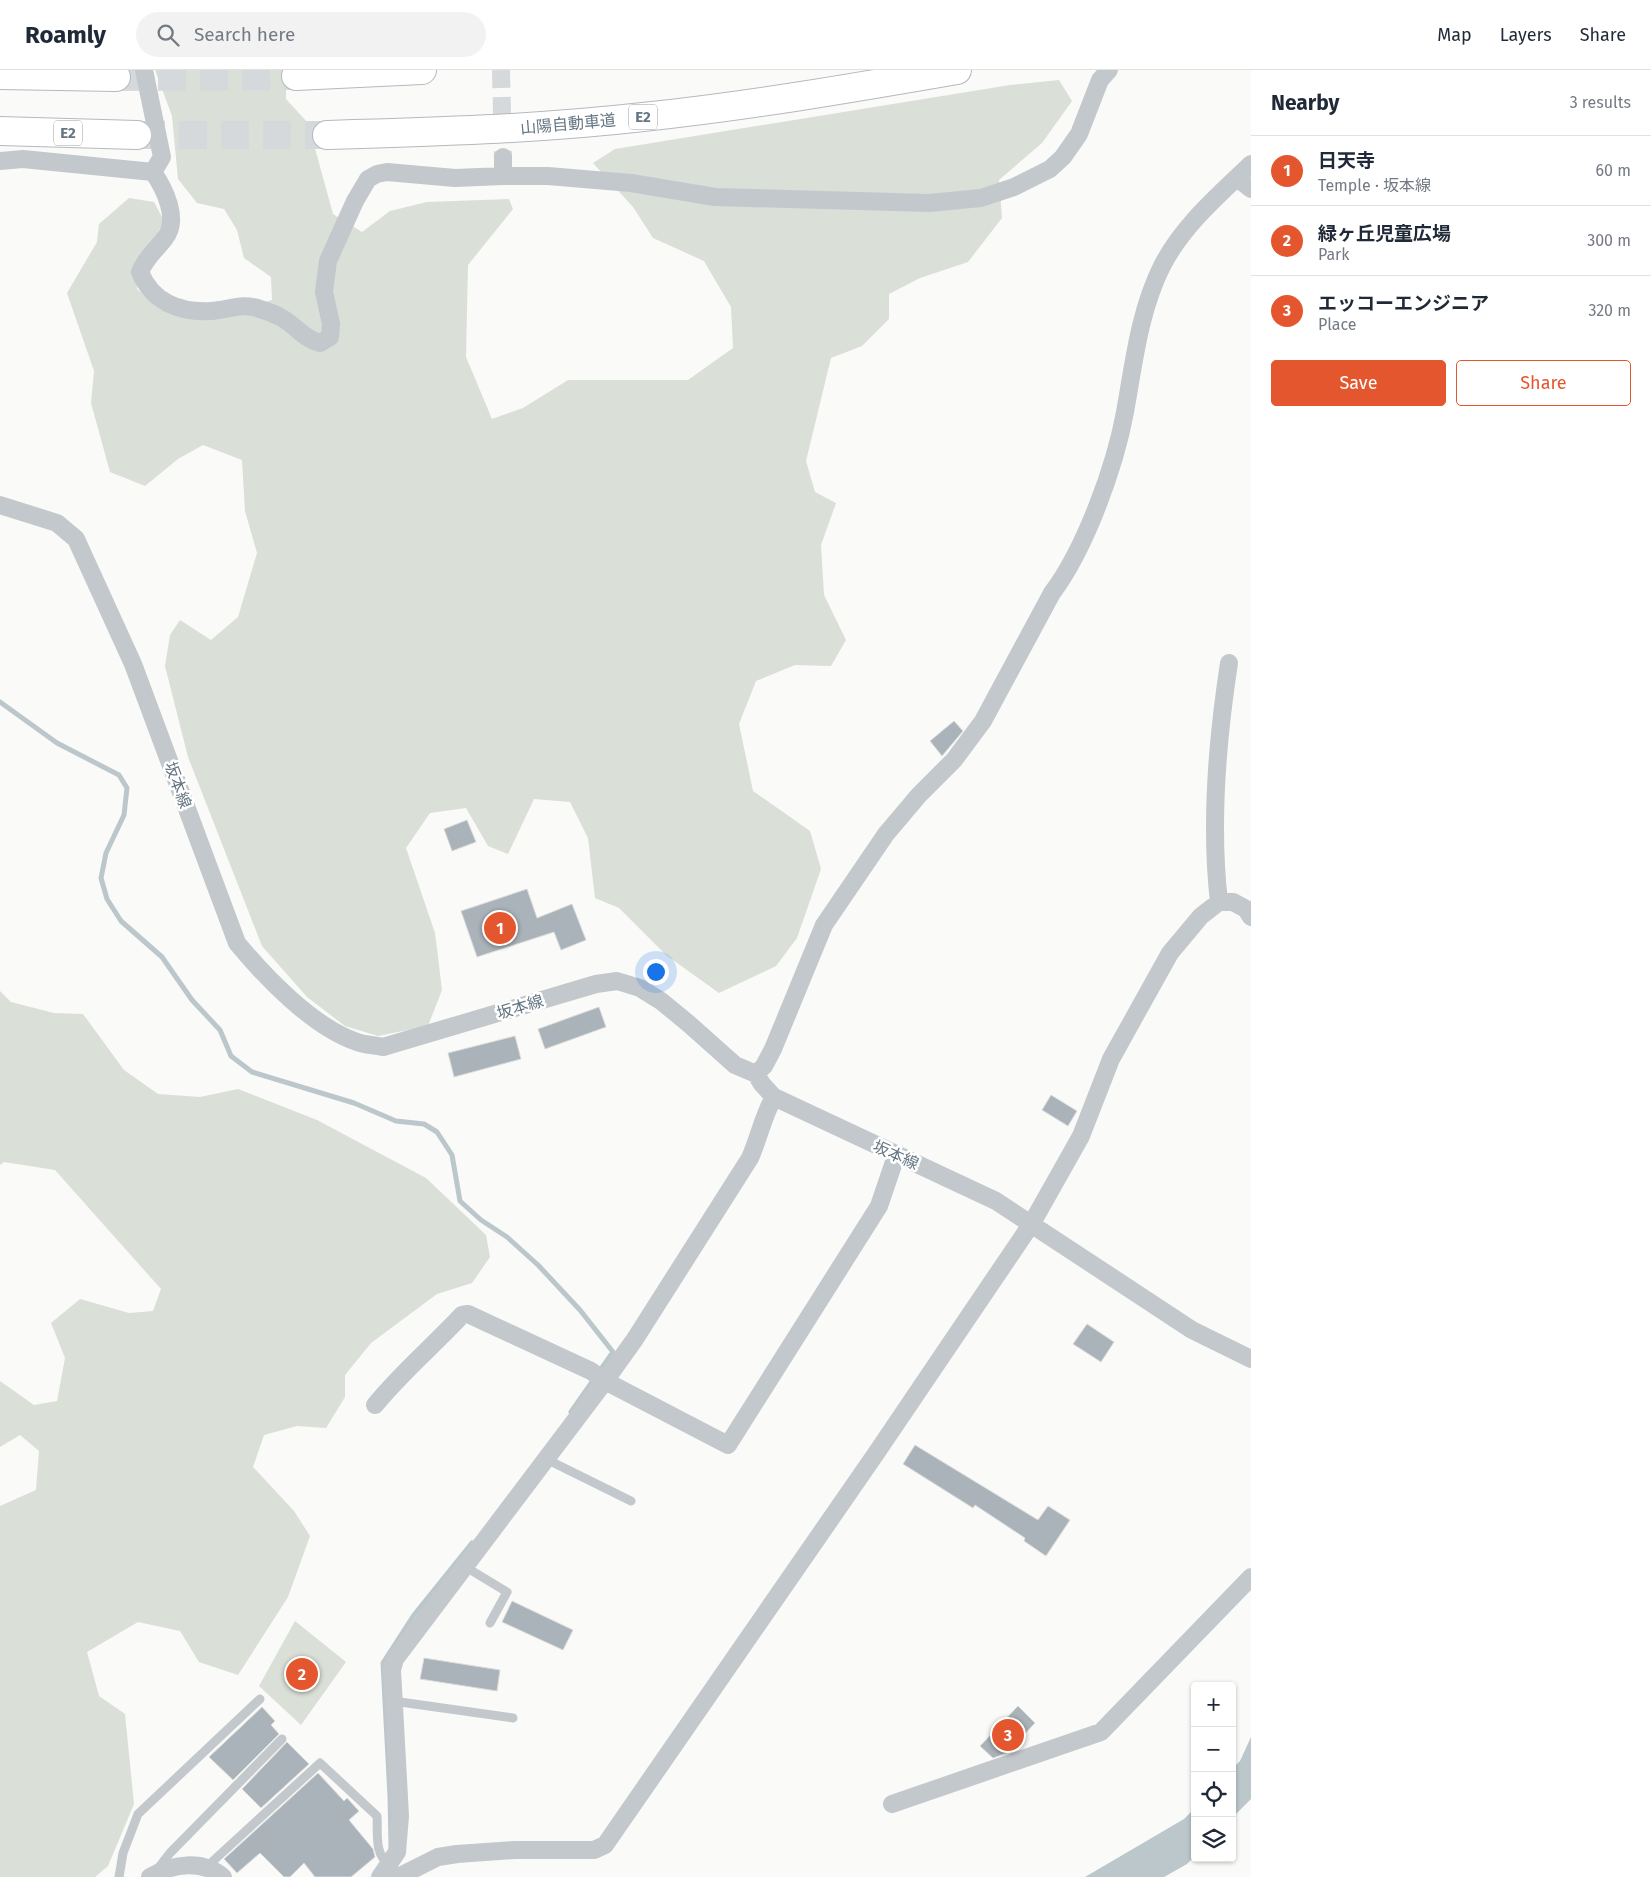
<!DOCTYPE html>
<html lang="en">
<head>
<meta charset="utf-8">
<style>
	:root { --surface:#fff; --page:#f2f2f3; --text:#1f2937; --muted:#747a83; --line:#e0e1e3; --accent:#e4572e }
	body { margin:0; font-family:"Fira Sans","Noto Sans JP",sans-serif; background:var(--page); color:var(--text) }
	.controls { position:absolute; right:15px; bottom:15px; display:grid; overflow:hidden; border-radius:5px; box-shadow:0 1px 4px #0004 }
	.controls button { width:45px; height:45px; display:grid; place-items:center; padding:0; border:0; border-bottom:1px solid var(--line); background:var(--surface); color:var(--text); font:25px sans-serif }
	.you { position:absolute; left:655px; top:901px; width:18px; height:18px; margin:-12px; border:4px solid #fff; border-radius:50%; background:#1a73e8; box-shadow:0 0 0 8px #1a73e833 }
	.badge { display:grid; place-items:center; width:32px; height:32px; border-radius:50%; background:var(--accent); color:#fff; font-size:16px; font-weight:700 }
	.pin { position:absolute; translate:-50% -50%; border:2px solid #fff; box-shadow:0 1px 5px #0006 }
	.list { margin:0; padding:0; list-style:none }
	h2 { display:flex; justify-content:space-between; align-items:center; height:65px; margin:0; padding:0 20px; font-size:21px }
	h2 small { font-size:16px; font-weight:400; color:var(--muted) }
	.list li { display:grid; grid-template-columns:32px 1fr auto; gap:15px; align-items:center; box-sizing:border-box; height:70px; padding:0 20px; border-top:1px solid var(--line) }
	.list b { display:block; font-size:19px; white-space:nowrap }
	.list p { margin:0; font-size:16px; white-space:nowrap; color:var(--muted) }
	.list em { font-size:16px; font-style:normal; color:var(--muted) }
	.actions { display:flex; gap:10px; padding:15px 20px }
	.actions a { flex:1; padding:11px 0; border:1px solid var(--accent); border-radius:5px; text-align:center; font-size:18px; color:var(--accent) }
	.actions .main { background:var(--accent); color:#fff }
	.icon { flex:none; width:28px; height:28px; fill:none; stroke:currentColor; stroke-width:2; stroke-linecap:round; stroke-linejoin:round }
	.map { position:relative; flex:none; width:1251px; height:1807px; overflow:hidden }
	header { display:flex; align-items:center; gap:30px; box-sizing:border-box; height:70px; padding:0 25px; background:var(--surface); border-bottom:1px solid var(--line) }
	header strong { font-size:24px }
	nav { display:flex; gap:28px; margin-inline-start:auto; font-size:18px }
	.search { width:350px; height:45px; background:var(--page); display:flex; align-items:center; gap:12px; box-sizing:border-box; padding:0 18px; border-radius:28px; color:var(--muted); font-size:19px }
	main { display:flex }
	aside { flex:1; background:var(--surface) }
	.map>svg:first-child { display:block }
</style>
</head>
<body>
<header>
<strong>Roamly</strong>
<div class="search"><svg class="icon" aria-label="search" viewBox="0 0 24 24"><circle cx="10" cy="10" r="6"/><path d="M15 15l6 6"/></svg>Search here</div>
<nav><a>Map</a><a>Layers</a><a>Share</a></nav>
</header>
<main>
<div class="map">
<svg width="1251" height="1807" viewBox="0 0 1251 1807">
	<rect width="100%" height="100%" fill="#fafaf8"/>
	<path fill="#dadfd7" d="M155,0h131v29l22,24 25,91 29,18 28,-21 37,-9 82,-3 4,10 -45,56 -2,92 26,62 31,-11 45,-28h120l45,-32 -2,-41 -27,-46 -51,-23 -20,-31 -40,-44 22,-14 395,-64 49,-5 13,21 -30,42 -43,37 3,38 -34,44 -48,16 -31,16v25l-27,27 -31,12 -25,103 9,31 21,11 -15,42 3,50 22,45 -15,26 -36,-1 -39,16 -17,43 14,67 57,40 11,38 -24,69 -21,28 -57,27 -53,-38 -47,-47 -24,-10 -7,-60 -18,-36 -36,-3 -26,55 -20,-8 -22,-38 -36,5 -24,35 29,85 7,57 -14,36 -50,10 -33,-10 -38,-29 -45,-51 -74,-189 -23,-91 5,-31 10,-15 31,20 27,-23 19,-64 -12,-42 -3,-51 -39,-15 -25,14 -33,27 -35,-14 -19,-69 3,-32 -27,-78 30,-51 2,-18 30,-26 25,4 10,19 -11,21 -17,21 1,26c8,7 18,19 28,22 37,14 71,0 107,-11l-1,-23 -27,-19 -7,-28 -13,-21 -27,-6 -19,-24 -6,-63z
		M0,921l11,11 43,11 29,1 41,56 34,24 42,3 38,-8 79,31 109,58 60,57 4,22 -18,26 -35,11 -66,49 -26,32v22l-19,31 -29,-2 -33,9 -11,32 41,44 16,25 -22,61 -50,78 -39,-13 -19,-31 -42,-9 -51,30 12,44 26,18 9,90 -26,62 -13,11h-95v-371l36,-16 3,-39 -19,-16 -20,12v-66l34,24 23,-4 8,-43 -14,-35 29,-24 49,14 24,-2 8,-22 -106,-119 -51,-8 -4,3z
		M295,1551l51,41 -45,63 -42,-39z"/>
	<path fill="#bbc7cb" d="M1251,1667v62l-19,19v-49l8,-8z
		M1195,1738v48l-8,8 -23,13h-79l99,-58z"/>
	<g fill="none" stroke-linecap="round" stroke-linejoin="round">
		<path stroke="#bbc7cb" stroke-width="5" d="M0,632l57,41 62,32 8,13 -3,27 -18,38 -5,25 6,21 14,22 41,36 30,43 28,30 11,26 21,16 102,31 42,18 28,3 13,8 15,23 8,46 21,19 26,17 31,28 42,45 33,42 -42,60
			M391,1774l-1,-48 -7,-133 31,-48 58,-72"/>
	</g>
	<path fill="#aab3b9" stroke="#dcdcda" d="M954,651l9,10 -21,25 -12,-15z
		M467,750l9,22 -24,9 -8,-22z
		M527,819l10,29 35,-14 14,36 -25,10 -7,-18 -77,25 -16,-46z
		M599,937l7,20 -61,22 -7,-20z
		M515,966l6,23 -67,18 -6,-24z
		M1051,1025l26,16 -9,15 -26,-16z
		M1087,1254l27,18 -13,20 -28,-18z
		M915,1375l123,75 10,-14 22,14 -24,36 -22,-15 1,-3 -50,-33 -2,3 -70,-44z
		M512,1531l61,29 -10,20 -61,-28z
		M424,1588l76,12 -3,21 -77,-12z
		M1018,1636l17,17 -28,30 -14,5 -13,-12z
		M262,1637l13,14 -4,4 8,9 -46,46 -24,-23z
		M287,1672l22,22 -48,44 -19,-19z
		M318,1703l26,28 3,-3 12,13 -10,9 24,29 2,8 -24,20h-36l-11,-14 -14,14h-6l-24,-24 -23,20 -13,-14z"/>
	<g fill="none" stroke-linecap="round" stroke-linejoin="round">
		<path stroke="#d5d9db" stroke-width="18" stroke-dasharray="18 9" stroke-linecap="butt" d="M501,0l2,87"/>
		<path stroke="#d5d9db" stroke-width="28" stroke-dasharray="28 14" stroke-linecap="butt" d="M116,7l180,-1
			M137,65h190"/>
		<defs>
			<path id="motorway" d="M0,5l116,2
				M296,6l126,-6
				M0,61l137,4
				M327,65c105,-3 211,-6 316,-18 105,-11 210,-29 314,-47"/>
		</defs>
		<use href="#motorway" stroke="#b4b9bd" stroke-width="30"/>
		<path stroke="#c3c8cc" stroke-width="9" d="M546,1389l85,42
			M464,1496l43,26 -17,31
			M393,1631l120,17
			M212,1797l1,-6 107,-98 57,53c1,17 -3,38 12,48
			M156,1801l14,-18 112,-114
			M119,1807l4,-24 15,-39 122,-115"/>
		<path stroke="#c3c8cc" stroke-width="18" d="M0,91l23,-2 130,13 9,-15 -18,-87
			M153,102c11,16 27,47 12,66 -9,12 -19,19 -25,34 12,30 40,41 71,39 18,-1 31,-9 49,-2 7,2 15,5 22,9 14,8 22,21 38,25l10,-6 1,-13 -7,-32 4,-31 27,-60 13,-22 9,-5 10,-2 68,6 48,-2v-19
			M503,106h45l83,7 84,14 214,6 52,-5 33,-11 36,-18 13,-12 16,-23 21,-54 9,-10
			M1237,108l14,11
			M0,435l57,18 19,16 57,125 104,279c29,35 76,84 120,99 8,3 18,3 26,5l213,-63 21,-3 23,7 21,13 28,23 46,41 21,9 6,10 12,13 222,104 196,129 59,29
			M1219,832c-9,-78 -2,-161 10,-239
			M756,1004l8,-8 9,-17 51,-124 62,-91 33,-39 35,-35 29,-39 69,-128c33,-44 63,-126 73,-181 9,-49 14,-100 37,-146 21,-41 56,-70 89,-102
			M375,1335c26,-32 58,-59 87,-90l6,-1 123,57 14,10 123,64 151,-239 17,-50
			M892,1734l209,-72 150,-155
			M150,1807c22,-13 52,-18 73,0
			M380,1807l17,-25 3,-36 -8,-146 3,-11 210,-278 30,-42 115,-181c9,-20 13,-42 24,-61
			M398,1807l40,-20 19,-3 58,-4h79l11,-5 272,-393 155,-229 49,-87 30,-77 59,-106 31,-37 18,-14h14l13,7 5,8"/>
		<use href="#motorway" stroke="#fff" stroke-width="28"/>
	</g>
	<g text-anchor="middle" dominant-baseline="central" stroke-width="5" stroke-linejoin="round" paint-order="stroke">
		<g fill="#fff" stroke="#939fa8" stroke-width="1">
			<rect x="629" y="34.5" width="28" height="25" rx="4"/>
			<rect x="54" y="50.5" width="28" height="25" rx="4"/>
		</g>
		<g font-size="15" font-weight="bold" fill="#657683">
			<text x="643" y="47">E2</text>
			<text x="68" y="63">E2</text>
		</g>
		<g font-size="16" fill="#657683" stroke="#fff">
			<text transform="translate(568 54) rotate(-5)">山陽自動車道</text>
			<text transform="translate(178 715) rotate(70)">坂本線</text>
			<text transform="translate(520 937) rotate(-17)">坂本線</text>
			<text transform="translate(896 1085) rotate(24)">坂本線</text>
		</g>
	</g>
</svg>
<div class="controls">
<button>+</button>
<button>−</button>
<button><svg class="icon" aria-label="locate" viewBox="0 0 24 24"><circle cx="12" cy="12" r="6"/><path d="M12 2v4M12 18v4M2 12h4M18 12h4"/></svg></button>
<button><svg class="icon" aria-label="layers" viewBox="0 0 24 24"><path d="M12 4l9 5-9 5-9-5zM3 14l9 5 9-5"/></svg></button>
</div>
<div class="you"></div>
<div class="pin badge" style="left:500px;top:858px">1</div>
<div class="pin badge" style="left:302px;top:1604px">2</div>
<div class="pin badge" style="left:1008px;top:1665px">3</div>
</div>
<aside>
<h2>Nearby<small>3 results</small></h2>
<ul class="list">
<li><span class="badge">1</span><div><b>日天寺</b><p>Temple · 坂本線</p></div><em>60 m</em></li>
<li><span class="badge">2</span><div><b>緑ヶ丘児童広場</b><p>Park</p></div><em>300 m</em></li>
<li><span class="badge">3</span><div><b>エッコーエンジニア</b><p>Place</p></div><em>320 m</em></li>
</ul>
<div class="actions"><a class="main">Save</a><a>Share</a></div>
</aside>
</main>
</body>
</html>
